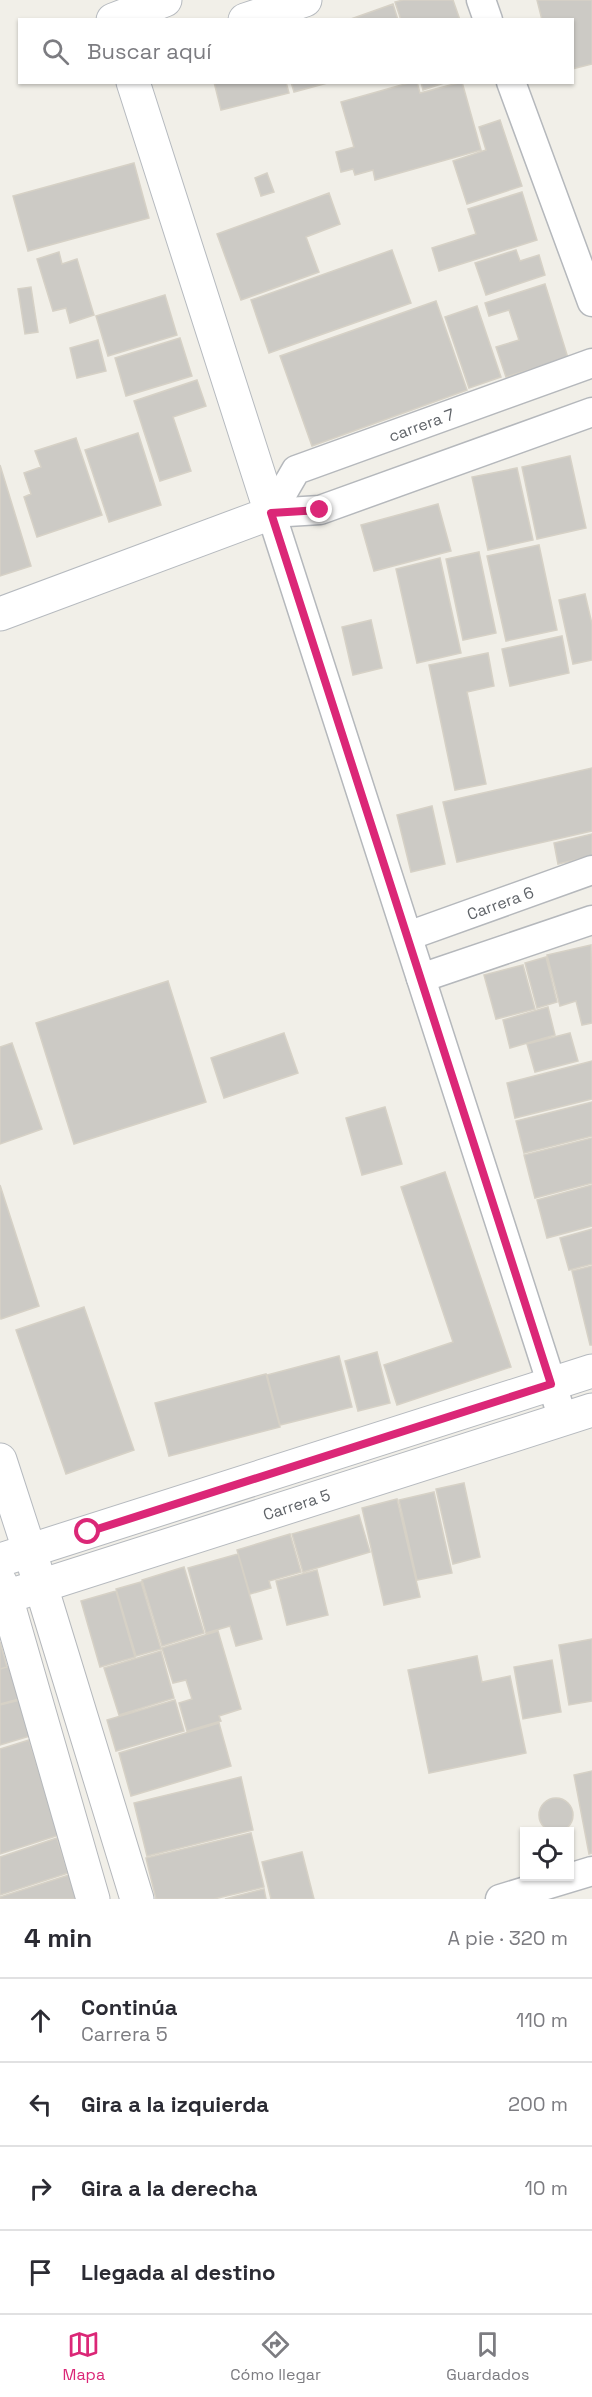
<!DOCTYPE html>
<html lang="es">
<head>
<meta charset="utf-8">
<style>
	:root { --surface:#fff; --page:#f7f7f7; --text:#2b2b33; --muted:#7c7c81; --line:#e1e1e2; --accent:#db2777 }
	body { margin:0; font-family:"Space Grotesk",sans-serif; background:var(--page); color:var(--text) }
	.controls { position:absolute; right:18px; bottom:18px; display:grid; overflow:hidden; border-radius:0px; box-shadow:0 2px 4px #0004 }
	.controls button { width:54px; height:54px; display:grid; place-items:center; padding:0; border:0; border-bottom:2px solid var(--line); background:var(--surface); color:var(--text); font:30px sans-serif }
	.stop { position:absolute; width:18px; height:18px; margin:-14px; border:4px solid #db2777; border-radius:50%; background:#fff }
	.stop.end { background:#db2777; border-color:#fff; box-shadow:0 2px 6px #0008 }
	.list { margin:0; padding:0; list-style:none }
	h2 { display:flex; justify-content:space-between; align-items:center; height:78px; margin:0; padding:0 24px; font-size:26px }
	h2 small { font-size:20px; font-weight:400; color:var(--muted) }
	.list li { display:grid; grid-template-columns:39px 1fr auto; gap:18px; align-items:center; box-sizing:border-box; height:84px; padding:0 24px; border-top:2px solid var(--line) }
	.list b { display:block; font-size:22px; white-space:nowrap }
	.list p { margin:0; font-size:20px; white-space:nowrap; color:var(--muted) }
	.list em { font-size:20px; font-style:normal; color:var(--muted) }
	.icon { flex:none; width:33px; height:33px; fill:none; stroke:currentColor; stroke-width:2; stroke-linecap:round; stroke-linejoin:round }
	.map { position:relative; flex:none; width:592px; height:1899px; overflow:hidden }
	.search { position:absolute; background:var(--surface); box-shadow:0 2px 4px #0004; left:18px; right:18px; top:18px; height:66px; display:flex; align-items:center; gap:15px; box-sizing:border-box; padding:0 21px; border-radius:0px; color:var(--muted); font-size:22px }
	.sheet { height:414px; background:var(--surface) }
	nav { display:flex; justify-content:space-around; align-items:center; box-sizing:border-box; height:84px; border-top:2px solid var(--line); background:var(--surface); font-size:16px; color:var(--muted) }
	nav a { display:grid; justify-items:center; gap:3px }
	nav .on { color:var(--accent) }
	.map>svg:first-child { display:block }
</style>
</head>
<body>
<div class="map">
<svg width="592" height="1899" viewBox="0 0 592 1899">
	<rect width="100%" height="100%" fill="#f1efe8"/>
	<path fill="#cccac5" stroke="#d6d1c6" stroke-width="1.5" d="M403,0h50l7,20h-59l-6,-18z
		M537,0h55v64l-20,5v-49h-30z
		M393,4l5,16h-50z
		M214,82h72l3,11 -68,17z
		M291,82h35l1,1 -33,9z
		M412,82h5l3,11 42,-11 19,68 -106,30 -2,-10 -18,5 -2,-6 -12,3 -5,-20 18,-5 -13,-45z
		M421,82h26l-24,8z
		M500,120l22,66 -55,18 -14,-43 33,-11 -7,-23z
		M134,163l15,55 -121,33 -15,-55z
		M267,173l7,19 -13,4 -6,-18z
		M522,192l15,48 -98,31 -7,-23 44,-14 -8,-25z
		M329,193l11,31 -34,13 13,35 -78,28 -24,-66z
		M392,250l19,53 -142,50 -18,-53z
		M516,250l4,11 19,-6 6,20 -59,20 -11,-32z
		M59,252l3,12 15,-5 17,56 -24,8 -4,-15 -13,3 -16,-52z
		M545,284l23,74 -62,19 -10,-30 23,-7 -10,-30 -20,6 -4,-13z
		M31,287l7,45 -13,2 -7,-45z
		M165,295l12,40 -69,21 -12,-40z
		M436,301l31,89 -155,56 -32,-90z
		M477,306l24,71 -32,11 -24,-71z
		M180,338l12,38 -66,20 -11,-38z
		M98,340l8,31 -29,7 -7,-30z
		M197,380l9,26 -33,11 18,54 -31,10 -26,-80z
		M138,433l23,72 -52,17 -24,-72z
		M76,438l26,77 -65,22 -13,-40 7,-3 -7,-21 17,-6 -6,-16z
		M570,456l16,72 -49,11 -15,-72z
		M0,465l31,101 -31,10z
		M517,468l16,72 -45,10 -16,-73z
		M438,504l13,47 -77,20 -13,-46z
		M539,545l18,85 -51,11 -19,-85z
		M479,552l17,81 -33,7 -17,-81z
		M440,558l21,95 -44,10 -21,-94z
		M585,594l7,30v36l-19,4 -14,-64z
		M371,620l11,48 -29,7 -11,-48z
		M562,636l7,37 -59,13 -8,-37z
		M488,653l6,33 -27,6 19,92 -31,6 -26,-125z
		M592,768v63l-135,31 -14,-60z
		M432,806l13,58 -34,8 -14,-57z
		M592,834v22l-34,8 -4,-21z
		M591,945l1,78 -10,2 -6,-24 -16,5 -13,-51z
		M546,957l11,45 -20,6 -12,-45z
		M523,965l12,44 -39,10 -12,-44z
		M168,981l38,121 -132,42 -38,-121z
		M548,1007l7,28 -45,13 -7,-28z
		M284,1033l14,40 -74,25 -13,-40z
		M570,1033l8,28 -43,11 -8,-28z
		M12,1043l30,86 -42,15v-97z
		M592,1061v38l-77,19 -8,-35z
		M592,1102v34l-68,17 -8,-32z
		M385,1107l17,57 -40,11 -16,-57z
		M592,1138v45l-57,15 -11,-43z
		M445,1172l66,195 -114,38 -13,-40 69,-23 -52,-155z
		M0,1185l39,121 -38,13 -1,-4z
		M592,1185v41l-45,12 -10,-38z
		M592,1229v35l-23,6 -9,-32z
		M592,1266v79h-2l-18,-74z
		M84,1307l50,143 -68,24 -50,-144z
		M377,1352l13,51 -32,8 -13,-50z
		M339,1356l13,51 -72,18 -13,-50z
		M266,1374l14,53 -111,29 -14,-53z
		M464,1483l16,74 -27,7 -17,-75z
		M434,1492l18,81 -35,7 -18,-80z
		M397,1499l23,98 -36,8 -22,-97z
		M359,1515l11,37 -67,20 -11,-38z
		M290,1534l11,38 -32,9 2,7 -21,6 -13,-44z
		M238,1554l24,85 -26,7 -6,-20 -24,7 -18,-65z
		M184,1567l20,66 -42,13 -20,-66z
		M317,1570l11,45 -41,10 -11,-44z
		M141,1582l20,67 -25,7 -20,-67z
		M116,1591l19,66 -35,10 -19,-66z
		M218,1631l23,78 -22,7 2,5 -34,10 -8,-28 13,-4 -6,-19 -13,3 -11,-35z
		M592,1639v62l-23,4 -10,-60z
		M0,1642l7,25 -7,2z
		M161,1651l13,47 -55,17 -15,-47z
		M477,1656l5,26 28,-6 16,77 -97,20 -21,-103z
		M552,1660l9,52 -38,7 -9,-52z
		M10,1666l9,33 -19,5v-35z
		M20,1700l10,36 -30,9v-40z
		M175,1700l9,31 -68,20 -9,-31z
		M219,1723l12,43 -100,30 -12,-43z
		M29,1740l30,95 -59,19v-105z
		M592,1771v82l-3,1 -15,-79z
		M241,1777l12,53 -106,26 -13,-53z
		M539 1815a17 17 0 1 1 34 0a17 17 0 1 1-34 0Z
		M251,1833l13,54 -50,12h-58l-10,-41z
		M57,1838l11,35 -68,22v-38z
		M302,1852l12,47h-43l-9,-37z
		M69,1875l7,24h-76v-2z
		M264,1889l2,10h-41z"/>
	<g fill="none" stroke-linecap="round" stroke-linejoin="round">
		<defs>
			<g id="minor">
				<path d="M481,0l7,20"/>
				<path d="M511,82l81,220"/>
				<path d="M271,513l292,906"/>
				<path id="s1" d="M271,513l25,-43 296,-107"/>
				<path d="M271,513l49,-3 272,-98"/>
				<path id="s2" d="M408,936l184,-66"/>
				<path d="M421,978l171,-58"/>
				<path d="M500,1899l92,-28"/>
			</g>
			<path id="tertiary" d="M41,1586l96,313
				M6,1597l87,302"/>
			<g id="secondary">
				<path d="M113,20l52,-20"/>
				<path d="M245,20l60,-20"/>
				<path d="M0,614l271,-101 -138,-431"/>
				<path d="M0,1460l36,111"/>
				<path d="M0,1560l592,-189"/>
				<path id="s3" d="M0,1582l6,15 586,-187"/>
			</g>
		</defs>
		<use href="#minor" stroke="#b5b8bc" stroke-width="31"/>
		<use href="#tertiary" stroke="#b5b8bc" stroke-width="35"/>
		<use href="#secondary" stroke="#b6babf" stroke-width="35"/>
		<use href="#minor" stroke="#fff" stroke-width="28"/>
		<use href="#tertiary" stroke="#fff" stroke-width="33"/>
		<use href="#secondary" stroke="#fff" stroke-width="33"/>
	</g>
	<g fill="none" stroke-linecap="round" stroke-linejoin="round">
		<path stroke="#db2777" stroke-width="8" d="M88,1532l463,-148 -280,-871 49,-3"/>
	</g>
	<g text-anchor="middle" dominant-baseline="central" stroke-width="4.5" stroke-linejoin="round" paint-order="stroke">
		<g font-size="16" fill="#5f6368" stroke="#fff">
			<text stroke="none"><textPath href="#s1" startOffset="183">carrera 7</textPath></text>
			<text stroke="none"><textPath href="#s2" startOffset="98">Carrera 6</textPath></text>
			<text stroke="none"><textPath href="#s3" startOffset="321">Carrera 5</textPath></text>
		</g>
	</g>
</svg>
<div class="controls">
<button><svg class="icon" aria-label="locate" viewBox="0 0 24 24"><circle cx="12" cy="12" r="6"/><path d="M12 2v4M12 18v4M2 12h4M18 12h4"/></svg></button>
</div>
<div class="stop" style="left:88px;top:1532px"></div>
<div class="stop end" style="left:320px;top:510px"></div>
<div class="search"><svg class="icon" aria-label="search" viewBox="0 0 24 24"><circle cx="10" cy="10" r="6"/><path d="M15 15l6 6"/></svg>Buscar aquí</div>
</div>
<section class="sheet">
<h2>4 min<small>A pie · 320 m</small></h2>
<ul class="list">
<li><svg class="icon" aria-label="ahead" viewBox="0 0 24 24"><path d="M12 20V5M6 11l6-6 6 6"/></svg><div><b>Continúa</b><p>Carrera 5</p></div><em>110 m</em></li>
<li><svg class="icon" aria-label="left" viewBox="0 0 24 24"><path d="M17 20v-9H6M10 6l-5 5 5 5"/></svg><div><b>Gira a la izquierda</b></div><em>200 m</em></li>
<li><svg class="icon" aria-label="right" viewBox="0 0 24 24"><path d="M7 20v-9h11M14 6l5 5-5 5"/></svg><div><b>Gira a la derecha</b></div><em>10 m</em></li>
<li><svg class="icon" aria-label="arrive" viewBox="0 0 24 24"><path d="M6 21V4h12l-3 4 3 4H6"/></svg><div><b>Llegada al destino</b></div></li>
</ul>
</section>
<nav>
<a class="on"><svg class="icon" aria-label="map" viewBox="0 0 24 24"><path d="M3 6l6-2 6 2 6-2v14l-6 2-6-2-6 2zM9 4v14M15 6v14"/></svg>Mapa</a>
<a><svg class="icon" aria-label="directions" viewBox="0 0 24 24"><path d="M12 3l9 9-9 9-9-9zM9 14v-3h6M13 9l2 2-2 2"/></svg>Cómo llegar</a>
<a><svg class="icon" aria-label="saved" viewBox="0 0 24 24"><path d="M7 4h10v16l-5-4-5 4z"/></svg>Guardados</a>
</nav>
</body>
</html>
